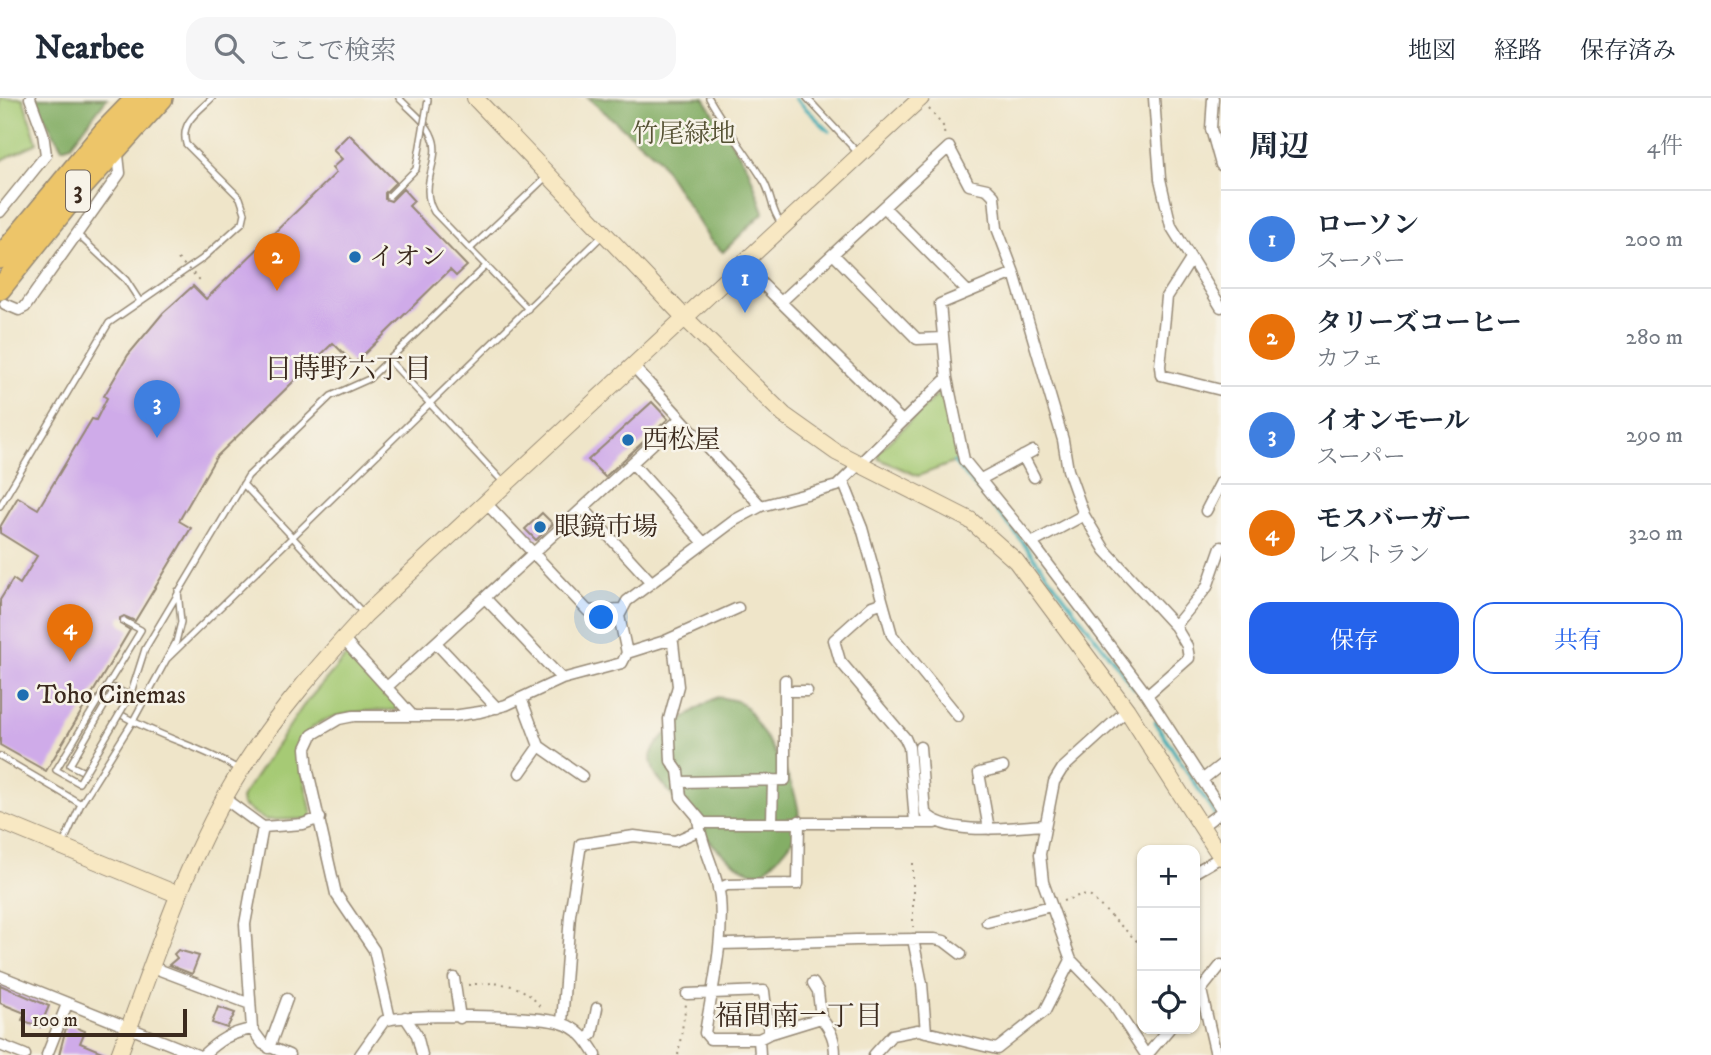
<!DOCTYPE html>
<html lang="ja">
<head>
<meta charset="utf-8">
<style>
	:root { --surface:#fff; --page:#f6f6f7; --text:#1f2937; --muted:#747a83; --line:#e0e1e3; --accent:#2563eb }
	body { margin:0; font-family:"IM FELL DW Pica","Noto Serif JP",serif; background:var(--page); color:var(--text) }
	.controls { position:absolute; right:21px; bottom:21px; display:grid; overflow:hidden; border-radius:14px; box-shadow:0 2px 5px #0004 }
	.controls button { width:63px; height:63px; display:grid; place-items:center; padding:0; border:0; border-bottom:2px solid var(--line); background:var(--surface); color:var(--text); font:35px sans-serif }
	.scale { position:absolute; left:21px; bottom:18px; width:166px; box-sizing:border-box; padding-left:7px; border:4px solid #3b2a1e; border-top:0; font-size:19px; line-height:24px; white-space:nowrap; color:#3b2a1e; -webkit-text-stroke:5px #f7f3e8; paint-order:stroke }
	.you { position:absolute; left:602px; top:520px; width:24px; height:24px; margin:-18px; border:5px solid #fff; border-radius:50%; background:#1a73e8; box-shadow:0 0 0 10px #1a73e833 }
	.badge { display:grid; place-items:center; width:46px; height:46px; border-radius:50%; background:var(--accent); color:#fff; font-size:23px; font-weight:700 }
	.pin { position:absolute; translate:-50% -58px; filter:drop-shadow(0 2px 4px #0008) }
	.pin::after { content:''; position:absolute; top:37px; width:24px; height:21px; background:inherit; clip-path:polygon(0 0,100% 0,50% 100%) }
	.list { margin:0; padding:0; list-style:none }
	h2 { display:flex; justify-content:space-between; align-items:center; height:91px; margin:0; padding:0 28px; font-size:30px }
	h2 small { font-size:23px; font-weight:400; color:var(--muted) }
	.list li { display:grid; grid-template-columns:46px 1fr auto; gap:21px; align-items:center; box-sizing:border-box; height:98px; padding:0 28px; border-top:2px solid var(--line) }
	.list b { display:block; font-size:26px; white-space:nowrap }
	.list p { margin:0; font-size:23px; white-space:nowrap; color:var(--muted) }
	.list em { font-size:23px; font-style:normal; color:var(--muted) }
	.actions { display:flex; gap:14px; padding:21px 28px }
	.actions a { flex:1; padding:16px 0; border:2px solid var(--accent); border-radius:21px; text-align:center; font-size:24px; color:var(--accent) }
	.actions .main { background:var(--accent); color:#fff }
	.icon { flex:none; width:38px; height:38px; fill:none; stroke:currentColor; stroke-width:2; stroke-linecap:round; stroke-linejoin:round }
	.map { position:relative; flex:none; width:1221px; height:957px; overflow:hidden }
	header { display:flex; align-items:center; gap:42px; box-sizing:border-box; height:98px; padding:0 35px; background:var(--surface); border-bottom:2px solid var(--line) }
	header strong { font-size:33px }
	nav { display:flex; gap:38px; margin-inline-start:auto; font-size:24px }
	.search { width:490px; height:63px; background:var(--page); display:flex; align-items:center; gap:18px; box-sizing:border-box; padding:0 24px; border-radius:21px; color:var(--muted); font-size:26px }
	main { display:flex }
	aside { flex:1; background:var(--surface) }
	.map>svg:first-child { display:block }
</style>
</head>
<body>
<header>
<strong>Nearbee</strong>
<div class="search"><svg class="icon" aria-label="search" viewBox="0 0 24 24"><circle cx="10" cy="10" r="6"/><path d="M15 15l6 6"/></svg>ここで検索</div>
<nav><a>地図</a><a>経路</a><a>保存済み</a></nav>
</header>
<main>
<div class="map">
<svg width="1221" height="957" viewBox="0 0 1221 957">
	<rect width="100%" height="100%" fill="#f7f3e8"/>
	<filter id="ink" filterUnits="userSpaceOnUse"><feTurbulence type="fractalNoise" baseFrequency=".0143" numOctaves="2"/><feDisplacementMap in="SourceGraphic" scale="14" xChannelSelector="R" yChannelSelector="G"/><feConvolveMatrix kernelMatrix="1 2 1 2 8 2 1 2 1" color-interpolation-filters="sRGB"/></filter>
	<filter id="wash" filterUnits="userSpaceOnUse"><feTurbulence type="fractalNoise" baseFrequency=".00686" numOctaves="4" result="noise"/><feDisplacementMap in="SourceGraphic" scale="28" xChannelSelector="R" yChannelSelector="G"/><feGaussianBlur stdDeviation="1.57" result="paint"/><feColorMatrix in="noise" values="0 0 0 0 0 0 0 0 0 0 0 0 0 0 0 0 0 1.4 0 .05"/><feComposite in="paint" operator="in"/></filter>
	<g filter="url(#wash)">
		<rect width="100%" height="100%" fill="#efe5c9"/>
		<path fill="#a6ca74" stroke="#707a49" stroke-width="2" d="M0,0h23l14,45 -37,18z
			M938,296h6l14,67 -40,15 -39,-17 -1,-7z
			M351,557l46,50 -1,5c-26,0 -90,1 -94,36 -3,22 6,47 10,69l-4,4 -43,1 -23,-15 -1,-7 62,-92 43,-50z"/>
		<path fill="#84ae66" stroke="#606c42" stroke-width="2" d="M34,0h73l-36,47 -9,3z
			M588,0h116l44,70 16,44 -41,40 -13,-12 -53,-83z
			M719,599l18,4 10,7c18,31 61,85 50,122 -4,15 -23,31 -34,42 -34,7 -87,-73 -108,-98 -2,-5 -4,-12 -4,-17 2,-18 52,-55 68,-60z"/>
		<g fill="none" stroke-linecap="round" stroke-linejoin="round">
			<path stroke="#3aabb4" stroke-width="3.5" d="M795,0l34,33
				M954,364l56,64 124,162
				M1155,624l66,102"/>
		</g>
		<g id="blocks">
			<path fill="#cfabe9" d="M349,36l47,48 -11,11v6l6,2 12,-12 11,12 -5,5 58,60 -11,10 -6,-6 -96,94 -21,-21 -117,114 -37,64 12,7 -56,93 -11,-5 -4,2v6l10,6 -84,141 -46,-26v-145l13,-21 7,5 17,-28 -37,-23v-6l18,-30 20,12 54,-90 4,1 11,-22 -3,-2 24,-41 35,-42 30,-27 13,13 130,-126 -4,-5 10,-9 -9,-9z
				M652,304l16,17 -63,58 -17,-17z
				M542,415l11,11 -17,16 -11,-11z
				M178,852l21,6 -7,18 -23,-9 8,-7 -3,-4z
				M0,887l49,21 -9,21 -18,-7 3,-7 -25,-10z
				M218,909l17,6 -8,15 -15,-5z
				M67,926l18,7 -5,12 29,12h-50z"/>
		</g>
	</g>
	<g filter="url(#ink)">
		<use href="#blocks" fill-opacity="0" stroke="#958874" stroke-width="2"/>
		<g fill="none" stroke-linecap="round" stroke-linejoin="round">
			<defs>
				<path id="lane" d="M399,0c10,11 28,24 33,38 11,23 -15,48 2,76l94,97
					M709,0c16,29 37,54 54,82 9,14 8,32 19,44
					M807,0l52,56
					M77,136l49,46 13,20
					M470,151l73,-69
					M389,262l115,123
					M243,386l120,129
					M0,408l109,-183 93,-64 41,-37 2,-9 -5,-15 -54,-54c-6,-22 12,-32 26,-46
					M145,551l103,-173 83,-80 38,-17 117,-113
					M166,562l437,-425
					M119,618l1,-2c40,24 80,32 118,55
					M0,658l81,48
					M86,671l-2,3 -14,-7 45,-77 15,8
					M63,746l18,-40 52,-83 43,-79 5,-20 -3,-31"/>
				<path id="street" d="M1154,0l6,81 11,47 50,81
					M1213,0l-2,31 10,36
					M884,109l84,85
					M0,114l46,-57 -3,-22 -13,-35
					M833,156l84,85 26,-1
					M1190,163l-23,36 -7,69 1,9 60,15
					M743,167l159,156
					M1014,175l-74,31 7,74 17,82 68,83 115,152 74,114
					M782,203l167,-154 20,38 18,4 7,7 3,32 17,45 49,167 5,30 16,45 21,35 70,76 12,20 2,12 -42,37
					M5,206l14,6 6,-3 95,-134 -3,-27
					M633,268l128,140
					M1023,358l11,21
					M632,365l72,80
					M981,381l52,-28
					M843,383l19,47 30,107 66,81
					M486,405l102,108 33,-2
					M583,410l69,75
					M1206,413l15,-29
					M1032,445l52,-28
					M485,500l77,81
					M881,505l-9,3 -38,34 6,21 65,77 4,9 6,75
					M1175,528l32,-39 14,-40
					M343,541l68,75
					M665,543l73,-33
					M436,545l61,65
					M627,555l38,-12 8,2 5,43 -9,33 2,42 7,10 3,26 22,26h232
					M387,589l293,-268
					M785,593h22
					M539,648l43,30
					M920,649l5,66c23,24 87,14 119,12
					M520,675l19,-27 -18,-48
					M1202,682l19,-15
					M680,684l105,-2v-100
					M225,701l38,28 40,-3 17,-6
					M772,723l1,-41
					M1202,728l19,-14
					M263,729l-18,97 7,105 11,15 26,11
					M989,731l-10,-56 24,-6
					M1195,774l26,-15
					M718,791l9,-4 71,-1 1,-63
					M987,824l64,-16
					M913,841l9,45 4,48
					M720,846c72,-1 144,-6 215,-5l9,2 17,13
					M1071,862l38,39 37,56
					M152,869l98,37
					M0,878l197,79
					M454,880l6,40
					M813,885l5,8 3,27
					M1201,892l15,65
					M687,896l77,-3 5,43 -10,5h-49l-5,-6c7,-44 19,-90 15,-135 -3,-27 -19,-52 -22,-79
					M1197,897l24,-30
					M405,919l12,18 5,20
					M390,921l-16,-69 -38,-56 -28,-123 -2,-23 6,-13 27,-16 15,-3h99l27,-4 26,-7 56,-26 60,-16 5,-10 -8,-37 8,-15 108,-81 26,-14 76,-20 110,-108
					M562,925l8,-108 11,-71 53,-8 41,5 18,-8
					M769,936l52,-16c10,12 14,22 14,37
					M586,941l6,-5 5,-26
					M759,941l1,16
					M0,947l25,10
					M269,950l18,-49
					M47,957l20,-51
					M203,957c16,-15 27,-22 49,-26
					M360,957l24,-34c22,-8 155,-6 177,2 17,5 26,17 35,32
					M874,957l18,-20 26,-5 79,19 48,-38 26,-51 -28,-78 -3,-28 14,-72 8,-13 65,-59
					M1147,957l22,-26"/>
				<path id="secondary" d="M475,0l211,221 98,96 52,37 134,68 46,41 111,149 94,147
					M0,723l179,74
					M119,957c36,-96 67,-198 122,-285 36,-57 79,-106 124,-155l556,-517"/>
				<path id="highway" d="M0,160l105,-127 32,-33
					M0,191l80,-100 82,-91"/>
			</defs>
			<use href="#lane" stroke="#958874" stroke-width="8"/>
			<use href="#street" stroke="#958874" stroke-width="13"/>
			<use href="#secondary" stroke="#958874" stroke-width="18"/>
			<use href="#highway" stroke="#958874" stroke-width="24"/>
			<path stroke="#958874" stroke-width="2" stroke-dasharray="2 5" stroke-linecap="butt" d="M929,11l14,17 2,11
				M913,765v64
				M1063,803l18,-6 10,2 51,49
				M468,887c28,-4 55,-3 72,22
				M678,957l8,-51"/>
			<use href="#lane" stroke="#fff" stroke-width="5"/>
			<use href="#street" stroke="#fff" stroke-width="10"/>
			<use href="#secondary" stroke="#f8e8c3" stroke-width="16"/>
			<use href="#highway" stroke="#edc569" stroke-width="21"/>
			<defs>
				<path id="lane-bridge" d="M389,98l27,-27 12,-69 -2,-2
					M124,523l17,9 -85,140 23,13 51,-87 15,-47"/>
			</defs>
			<use href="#lane-bridge" stroke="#958874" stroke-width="8" stroke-linecap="butt"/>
			<path stroke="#958874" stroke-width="2" stroke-dasharray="2 5" stroke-linecap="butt" d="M178,161l24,23"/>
			<use href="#lane-bridge" stroke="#fff" stroke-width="5"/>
		</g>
	</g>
	<g fill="#1f6fb2" stroke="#f7f3e8" stroke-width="2.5">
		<circle cx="355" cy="159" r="7"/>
		<circle cx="628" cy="342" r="7"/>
		<circle cx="540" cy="429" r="7"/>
		<circle cx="23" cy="597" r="7"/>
	</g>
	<g text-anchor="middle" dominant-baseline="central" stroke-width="5" stroke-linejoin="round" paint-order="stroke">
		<rect fill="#f7f3e8" stroke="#73665b" stroke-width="2" x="66" y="72.5" width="24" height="41" rx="5"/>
		<g font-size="24" font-weight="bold" fill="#3b2a1e">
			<text x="78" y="93">3</text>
		</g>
		<g font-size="26" fill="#565234" stroke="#f7f3e8">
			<text x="684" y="36">竹尾緑地</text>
		</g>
		<g font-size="26" fill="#3b2a1e" stroke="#f7f3e8" text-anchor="start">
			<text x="369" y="159">イオン</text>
			<text x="642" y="342">西松屋</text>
			<text x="554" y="429">眼鏡市場</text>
			<text x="37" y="597">Toho Cinemas</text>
		</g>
		<g font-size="28" fill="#3b2a1e" stroke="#f7f3e8">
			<text x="348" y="271">日蒔野六丁目</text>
			<text x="799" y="918">福間南一丁目</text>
		</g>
	</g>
</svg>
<div class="controls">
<button>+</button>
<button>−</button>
<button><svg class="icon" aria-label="locate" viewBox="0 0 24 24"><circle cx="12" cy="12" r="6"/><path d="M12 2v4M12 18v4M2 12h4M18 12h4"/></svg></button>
</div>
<div class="scale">100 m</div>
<div class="you"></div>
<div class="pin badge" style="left:745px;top:215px;background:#3f7fe0">1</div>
<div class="pin badge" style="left:277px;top:193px;background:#e8710a">2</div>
<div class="pin badge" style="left:157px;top:340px;background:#3f7fe0">3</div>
<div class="pin badge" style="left:70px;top:564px;background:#e8710a">4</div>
</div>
<aside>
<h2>周辺<small>4件</small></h2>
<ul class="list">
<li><span class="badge" style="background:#3f7fe0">1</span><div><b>ローソン</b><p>スーパー</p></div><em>200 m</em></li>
<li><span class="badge" style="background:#e8710a">2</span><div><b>タリーズコーヒー</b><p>カフェ</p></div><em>280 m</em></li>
<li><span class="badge" style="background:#3f7fe0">3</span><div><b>イオンモール</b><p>スーパー</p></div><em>290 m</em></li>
<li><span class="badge" style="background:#e8710a">4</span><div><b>モスバーガー</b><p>レストラン</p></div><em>320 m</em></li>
</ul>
<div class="actions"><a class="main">保存</a><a>共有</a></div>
</aside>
</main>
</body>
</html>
